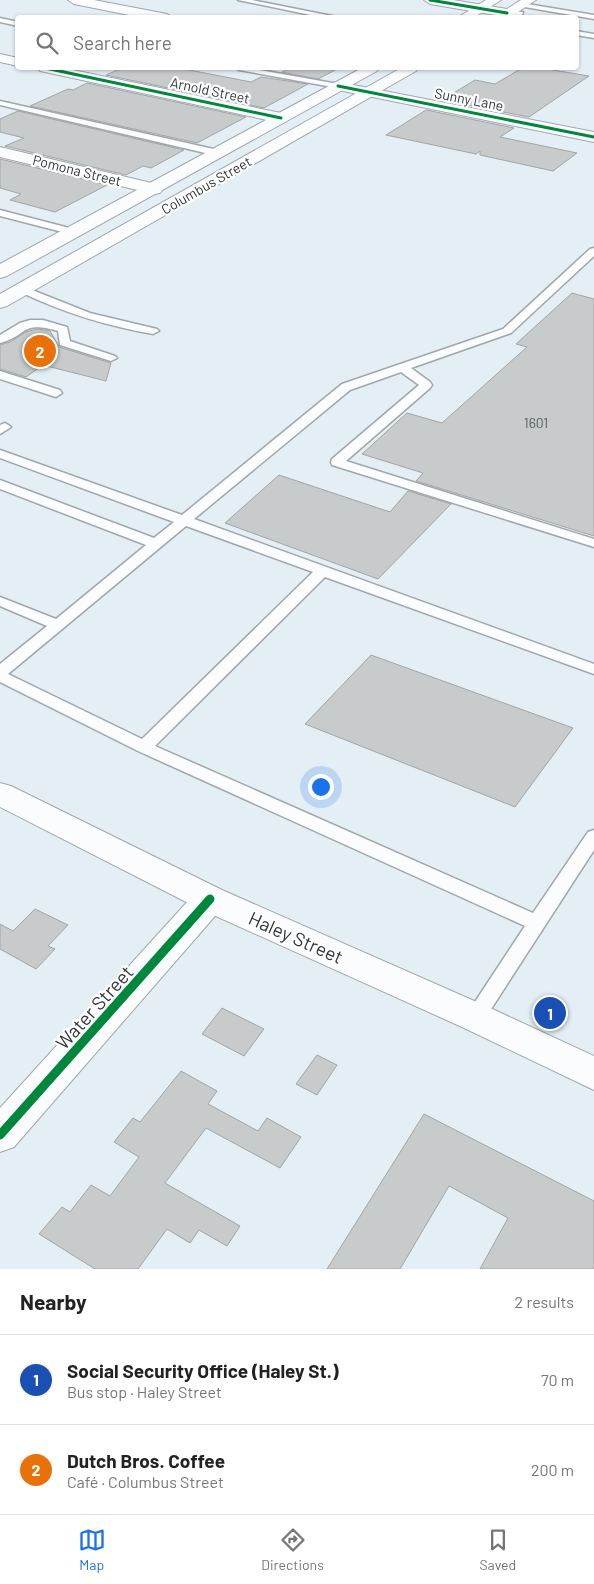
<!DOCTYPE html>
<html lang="en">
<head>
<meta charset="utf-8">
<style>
	:root { --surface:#fff; --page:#f6f6f6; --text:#222; --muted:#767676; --line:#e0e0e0; --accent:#1a73e8 }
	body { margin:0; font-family:Barlow,sans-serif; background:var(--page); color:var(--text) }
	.you { position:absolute; left:320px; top:786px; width:18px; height:18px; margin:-12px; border:4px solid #fff; border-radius:50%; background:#1a73e8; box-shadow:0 0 0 8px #1a73e833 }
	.badge { display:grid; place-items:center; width:32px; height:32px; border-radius:50%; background:var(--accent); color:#fff; font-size:16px; font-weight:700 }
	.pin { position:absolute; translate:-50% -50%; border:2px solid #fff; box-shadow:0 1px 5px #0006 }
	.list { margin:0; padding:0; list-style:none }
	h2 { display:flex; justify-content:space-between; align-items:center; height:65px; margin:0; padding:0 20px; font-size:21px }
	h2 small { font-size:16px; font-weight:400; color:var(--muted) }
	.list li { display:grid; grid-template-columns:32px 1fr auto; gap:15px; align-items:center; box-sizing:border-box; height:90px; padding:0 20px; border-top:1px solid var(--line) }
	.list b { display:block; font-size:19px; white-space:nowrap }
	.list p { margin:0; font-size:16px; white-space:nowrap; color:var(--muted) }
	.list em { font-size:16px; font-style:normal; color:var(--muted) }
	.icon { flex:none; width:28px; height:28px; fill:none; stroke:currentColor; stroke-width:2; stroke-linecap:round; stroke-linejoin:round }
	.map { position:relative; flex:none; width:594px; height:1269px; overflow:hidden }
	.search { position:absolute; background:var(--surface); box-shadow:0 1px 4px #0004; left:15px; right:15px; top:15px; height:55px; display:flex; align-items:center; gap:12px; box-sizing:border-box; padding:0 18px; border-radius:5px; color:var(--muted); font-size:19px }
	.sheet { height:245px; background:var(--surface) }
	nav { display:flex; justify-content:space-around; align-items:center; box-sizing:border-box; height:70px; border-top:1px solid var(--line); background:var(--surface); font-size:14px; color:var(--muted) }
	nav a { display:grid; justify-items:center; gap:2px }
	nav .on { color:var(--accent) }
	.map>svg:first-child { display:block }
</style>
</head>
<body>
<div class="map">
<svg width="594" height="1269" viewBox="0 0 594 1269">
	<rect width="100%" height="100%" fill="#e4eef5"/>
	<path fill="#c7cbcb" stroke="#a2a5a5" d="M122,68h57l72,14 10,-5 47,7 -44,24 -158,-33z
		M291,68h48l-21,11 -36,-7z
		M522,68h19l48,8 -60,41 -87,-17 33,-20 20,4z
		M87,83l159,34 -49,26 -167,-37 38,-17 5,1z
		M426,110l88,18 -14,9 77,16 -24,18 -73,-16v-4l-4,3 -90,-19z
		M18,111l166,39 -33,18 -8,-2 -17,9 -121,-29 19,-8 -24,-6v-13z
		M0,159l107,26 -52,27 -45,-12 11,-6 -21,-6z
		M572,293l22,6v237l-178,-55 7,-8 -61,-19 45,-41 35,10 85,-76 -11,-3z
		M37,329l13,2 9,16 52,16 -5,18 -63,-16 -17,12 -26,-8v-24l10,-3 16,-10z
		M279,475l111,37 18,-21 43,13 -73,75 -153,-56z
		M371,655l202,73 -58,79 -210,-83z
		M35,909l33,16 -20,21 7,3 -19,20 -36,-20v-25l13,7z
		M222,1008l42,21 -20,27 -42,-22z
		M317,1055l20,10 -20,30 -21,-11z
		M181,1071l36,20 -9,13 50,27 9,-13 34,19 -21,31 -74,-40 -41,55 75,43 -13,20 -28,-16 -9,13 -23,-14 -29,40h-43l-56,-35 23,-27 8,5 21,-27 19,11 29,-39 -25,-15 19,-24 7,4z
		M424,1114l170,87v68h-114l28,-51 -59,-32 -49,83h-73z"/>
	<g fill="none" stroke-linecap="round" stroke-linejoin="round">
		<defs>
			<path id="service" d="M238,0h14l90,18h-17z
				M521,3l73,12v4l-75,-13 -2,-1z
				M504,11l19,1 -1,4 2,2h-11l-9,-3z
				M0,18l18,4v4l-18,-4z
				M576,31l18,3v4l-18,-3z
				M235,68h14l89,16 4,2 -4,2 -99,-18z
				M0,101l218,49 4,3 -4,3 -218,-51z
				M0,210l77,20 2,2 -5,3 -74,-19z
				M594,248v8l-83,77 -100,35 19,14 2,3 -2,3 -84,73 248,78v8l-262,-82 -1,-3 1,-3 87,-74 -18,-13 -51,18 -156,129 400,145v10l-269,-97 -170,169 378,167 55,-81 6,-2v20l-112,173 -7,2 -7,-2 -3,-6 60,-91 -387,-175 -138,-69v-18l47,-38 -47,-20v-9l56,22 90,-74 -146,-56v-9l154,58 20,-16 -174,-64v-8l182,65 160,-131 161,-55 87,-80zM186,526l127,46 -171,167 -134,-65z
				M22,286l68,27 67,16 2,2 -6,3c-47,-8 -91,-22 -135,-43l-1,-2 1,-2z
				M30,320h13l24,7 3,14 45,15 2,2 -6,3 -51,-16 -2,-14c-38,-11 -30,5 -58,12v-8l20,-12z
				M0,371l60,19 2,3 -6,4 -56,-18z
				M5,423l6,4 -11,7v-9z"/>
			<path id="minor" d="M68,0h26l73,14 6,4h-29l-70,-14z
				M424,0h29l54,9 7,4 -7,4 -77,-13z
				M0,54l18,4v8l-18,-4z
				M38,68h25l218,45 5,2 3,3 -3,3 -5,2 -236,-51 -5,-1z
				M0,147l160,38 3,4 -3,4 -6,1 -154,-37z
				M210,886l12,4 5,9 -5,9 -208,239 -14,5v-44l198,-218z"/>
			<path id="tertiary" d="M338,82l256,50v10l-261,-53 -2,-3 2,-3z"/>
			<path id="secondary" d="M486,0h15l-28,18h-16z
				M521,0h15l-27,18h-16z
				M362,68h17l-2,3 -370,205 -7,2v-14z
				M401,68h17l-2,3 -409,235 -7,2v-14z
				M0,783l11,3 211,104 266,117 106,49v34l-132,-63 -264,-119 -198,-101z"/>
		</defs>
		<use href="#service" stroke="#9fa7ac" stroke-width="3"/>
		<use href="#minor" stroke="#9fa7ac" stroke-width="2"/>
		<use href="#tertiary" stroke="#9fa7ac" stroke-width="2"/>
		<use href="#secondary" stroke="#9fa7ac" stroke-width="2"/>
		<use href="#service" fill="#fbfcfe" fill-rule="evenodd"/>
		<use href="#minor" fill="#fbfcfe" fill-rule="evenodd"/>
		<use href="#tertiary" fill="#fbfcfe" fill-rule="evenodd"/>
		<use href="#secondary" fill="#fbfcfe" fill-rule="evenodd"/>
		<defs>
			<path id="cycleway-far1" d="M430,0l77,13
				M45,68l236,50
				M338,86l256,51"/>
			<path id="cycleway" d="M0,1135l210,-236"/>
		</defs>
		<use href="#cycleway-far1" stroke="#fff" stroke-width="5"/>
		<use href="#cycleway" stroke="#fff" stroke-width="12"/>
		<use href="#cycleway-far1" stroke="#00873e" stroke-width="3"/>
		<use href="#cycleway" stroke="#00873e" stroke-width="9"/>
	</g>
	<g text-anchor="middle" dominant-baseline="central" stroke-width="4.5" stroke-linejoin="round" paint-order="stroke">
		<g font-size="14" fill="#2f363b" stroke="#fff">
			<text transform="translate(210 90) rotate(12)">Arnold Street</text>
			<text transform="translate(469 99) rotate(11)">Sunny Lane</text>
			<text transform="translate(77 170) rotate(14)">Pomona Street</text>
			<text transform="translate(206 185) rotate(-30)">Columbus Street</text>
		</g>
		<g font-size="14" fill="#555b5f">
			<text x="536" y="422">1601</text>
		</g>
		<g font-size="19" fill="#2f363b" stroke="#fff">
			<text transform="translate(296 937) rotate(24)">Haley Street</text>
			<text transform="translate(94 1007) rotate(-48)">Water Street</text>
		</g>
	</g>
</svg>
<div class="you"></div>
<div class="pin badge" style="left:550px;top:1013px;background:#1a4fb4">1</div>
<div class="pin badge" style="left:40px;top:351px;background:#e8710a">2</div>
<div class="search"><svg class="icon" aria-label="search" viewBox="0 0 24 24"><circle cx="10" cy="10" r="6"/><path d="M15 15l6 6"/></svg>Search here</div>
</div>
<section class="sheet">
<h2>Nearby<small>2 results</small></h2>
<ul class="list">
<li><span class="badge" style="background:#1a4fb4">1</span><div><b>Social Security Office (Haley St.)</b><p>Bus stop · Haley Street</p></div><em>70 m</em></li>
<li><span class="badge" style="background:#e8710a">2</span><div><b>Dutch Bros. Coffee</b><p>Café · Columbus Street</p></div><em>200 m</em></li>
</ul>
</section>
<nav>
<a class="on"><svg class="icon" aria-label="map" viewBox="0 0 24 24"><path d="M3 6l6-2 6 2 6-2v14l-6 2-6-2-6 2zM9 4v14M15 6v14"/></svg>Map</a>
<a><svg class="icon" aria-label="directions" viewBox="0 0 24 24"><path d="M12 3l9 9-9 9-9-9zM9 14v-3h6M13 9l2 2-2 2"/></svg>Directions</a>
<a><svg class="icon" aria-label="saved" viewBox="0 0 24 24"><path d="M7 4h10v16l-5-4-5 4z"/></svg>Saved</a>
</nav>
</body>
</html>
